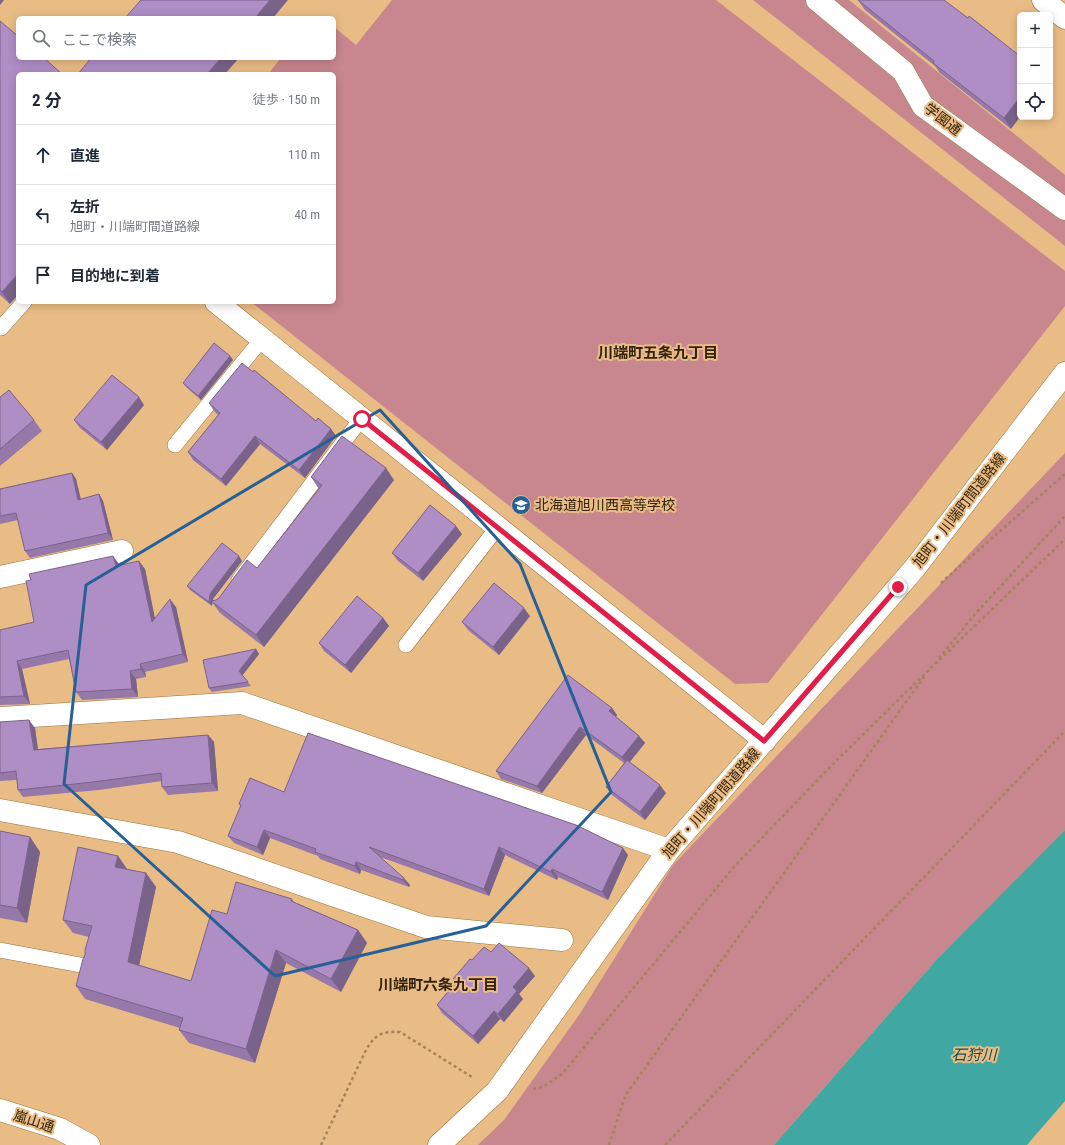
<!DOCTYPE html>
<html lang="ja">
<head>
<meta charset="utf-8">
<style>
	:root { --surface:#fff; --page:#f2f2f3; --text:#1f2937; --muted:#747a83; --line:#e0e1e3 }
	body { margin:0; font-family:"Roboto Condensed","Noto Sans JP",sans-serif; background:var(--page); color:var(--text) }
	.controls { position:absolute; right:12px; top:12px; display:grid; overflow:hidden; border-radius:6px; box-shadow:0 2px 10px #0003 }
	.controls button { width:36px; height:36px; display:grid; place-items:center; padding:0; border:0; border-bottom:1px solid var(--line); background:var(--surface); color:var(--text); font:20px sans-serif }
	.stop { position:absolute; width:12px; height:12px; margin:-9px; border:3px solid #e11d48; border-radius:50%; background:#fff }
	.stop.end { background:#e11d48; border-color:#fff; box-shadow:0 1px 4px #0008 }
	.list { margin:0; padding:0; list-style:none }
	h2 { display:flex; justify-content:space-between; align-items:center; height:52px; margin:0; padding:0 16px; font-size:17px }
	h2 small { font-size:13px; font-weight:400; color:var(--muted) }
	.list li { display:grid; grid-template-columns:26px 1fr auto; gap:12px; align-items:center; box-sizing:border-box; height:60px; padding:0 16px; border-top:1px solid var(--line) }
	.list b { display:block; font-size:15px; white-space:nowrap }
	.list p { margin:0; font-size:13px; white-space:nowrap; color:var(--muted) }
	.list em { font-size:13px; font-style:normal; color:var(--muted) }
	.icon { flex:none; width:22px; height:22px; fill:none; stroke:currentColor; stroke-width:2; stroke-linecap:round; stroke-linejoin:round }
	.map { position:relative; flex:none; width:1065px; height:1145px; overflow:hidden }
	.search { position:absolute; background:var(--surface); box-shadow:0 2px 10px #0003; left:16px; top:16px; width:320px; height:44px; display:flex; align-items:center; gap:10px; box-sizing:border-box; padding:0 14px; border-radius:6px; color:var(--muted); font-size:15px }
	.panel { position:absolute; background:var(--surface); box-shadow:0 2px 10px #0003; left:16px; top:72px; width:320px; height:232px; border-radius:6px }
	.map>svg:first-child { display:block }
</style>
</head>
<body>
<div class="map">
<svg width="1065" height="1145" viewBox="0 0 1065 1145">
	<rect width="100%" height="100%" fill="#e9bc85"/>
	<path fill="#c8868e" d="M392,0h324l349,271v35l-297,377 -33,1 -484,-382h83v-228h-66l13,-16h53v-31l22,18z
		M753,0h96l216,175v71z
		M1065,453v377l-127,128 -164,187h-296l26,-25 75,-105 94,-150z"/>
	<path fill="#40a7a2" d="M1065,830v271l-38,44h-253l164,-187z"/>
	<g fill="none" stroke-linecap="round" stroke-linejoin="round">
		<defs>
			<path id="lane" d="M0,326l1,2 23,-26
				M175,445l87,-106
				M239,580l122,-161
				M406,645l91,-117
				M0,950l86,16"/>
			<path id="street" d="M817,0l86,71 20,35 142,103
				M1043,0l22,18
				M216,302l549,439
				M0,577l122,-26
				M0,718l242,-15 427,147
				M0,810l178,32 248,85 136,13
				M439,1145l58,-54 172,-241 245,-281 151,-196"/>
			<path id="secondary" d="M0,1110l60,19 29,16"/>
		</defs>
		<use href="#lane" stroke="#9b713b" stroke-width="16"/>
		<use href="#street" stroke="#9b713b" stroke-width="23"/>
		<use href="#secondary" stroke="#9b713b" stroke-width="23"/>
		<path stroke="#a68358" stroke-width="2.5" stroke-dasharray="3 3" stroke-linecap="butt" d="M941,583l124,-109
			M939,658l37,-45 89,-97
			M533,1089c11,-1 20,-9 29,-15l172,-207 101,-105 96,-94 134,-129
			M321,1145l44,-93c9,-17 16,-21 35,-20l72,45
			M609,1145l16,-49 301,-422
			M665,1145l400,-414"/>
		<use href="#lane" stroke="#fff" stroke-width="15"/>
		<use href="#street" stroke="#fff" stroke-width="22"/>
		<use href="#secondary" stroke="#fff" stroke-width="22"/>
	</g>
	<path fill="#9679a9" d="M858,0h86l67,129 -71,-56 -5,-7 -70,-56z
		M0,21l10,283 -10,-9z
		M230,356l3,4 -32,40 -15,-13 -3,-4z
		M0,397l34,23 8,11 -42,35z
		M209,403l107,18 15,8 5,7 -31,42 -45,-34 -34,42 -33,-26 -5,-8 30,-37 -4,-4z
		M144,405l-37,45 -27,-22 -6,-8z
		M72,473l4,6 5,20 18,-5 4,7 10,39 -83,18 -5,-7 -7,-31 -18,4v-35z
		M311,477l83,3 -130,167 -44,-34 -8,-11v4l-22,-16 -3,-4 55,-25 -29,38 -1,2 4,-1 41,-32 62,-79z
		M462,534l-39,47 -25,-20 -6,-8z
		M119,565l26,4 10,49 21,-11 12,55 -43,10 1,5 -10,2 2,18 -56,3 -6,-8 -7,-33 -47,10 8,35 -30,1v-75l34,-8z
		M530,616l-31,39 -31,-25 -6,-8z
		M383,618l6,8 -38,47 -27,-22 -5,-8z
		M256,649l3,5 -17,21 9,11 -39,6 -3,-4z
		M612,708l5,7 -1,2 23,19 6,7 -15,19 36,31 -21,27 -33,-25 -6,-8 18,-24 -38,-28 -44,58 -41,-14 -5,-8z
		M0,722l35,6 3,21 170,-14 6,7 4,49 -50,4 -6,-8v-6l-63,9 -76,7 -5,-7 -1,-10 -17,1z
		M284,792l344,63 -20,45 -50,-23 -1,3 -52,-25 -16,41 -109,-39 30,28 -1,2 -48,-17 -1,4 -40,-15 -2,-3 -48,-18 -7,17 -29,-12 -6,-7 13,-30 -2,-2z
		M0,831l30,6 10,15 -13,71 -27,-5z
		M118,856l9,13 19,4 10,14 -17,78 52,16 36,-67 65,-15 2,3 64,28 9,13 -26,49 -55,-29 -31,100 -66,-20 -10,-13 1,-2 -95,-29 -9,-13 9,-31 4,-18 -16,-4 -10,-13z
		M491,952l44,24 -16,18 4,5 -19,23 -4,-3 -22,25 -36,-31 -5,-8 19,-22 -3,-4 19,-19z"/>
	<path fill="#7a638a" d="M0,0h4l-4,5z
		M270,0h18l-15,18h-18z
		M221,58h18l-14,16h-18z
		M1020,97v20l-9,12 -7,-11z
		M18,274v21l-8,9 -8,-12z
		M230,356l3,4 -32,40 -3,-4z
		M139,397l5,8 -37,45 -6,-8z
		M331,429l5,7 -31,42 -6,-8z
		M255,436l5,8 -34,42 -5,-7z
		M386,468l8,12 -130,167 -8,-12z
		M72,473l4,6 6,27 -4,-6z
		M99,494l4,7 10,39 -5,-7z
		M456,526l6,8 -39,47 -5,-8z
		M113,556l6,8 2,10 -5,-8z
		M239,556l3,5 -29,38 -1,7 -3,-4 1,-8z
		M139,561l6,8 12,61 -5,-8z
		M170,599l6,8 12,55 -5,-8z
		M524,608l6,8 -31,39 -6,-8z
		M383,618l6,8 -38,47 -6,-8z
		M256,649l3,5 -17,22 -3,-5z
		M17,661l5,8 8,35 -6,-8z
		M140,664l5,8 1,5 -5,-8z
		M130,671l6,8 2,18 -6,-8z
		M612,708l5,7 -3,4 -5,-8z
		M29,720l6,8 4,30 -5,-8z
		M580,727l6,8 -44,58 -5,-7z
		M208,735l6,7 4,49 -6,-8z
		M639,736l6,7 -18,22 -5,-8z
		M660,785l6,8 -21,27 -5,-8z
		M264,830l6,8 -7,17 -6,-8z
		M30,837l10,15 -13,71 -10,-15z
		M499,847l6,8 -16,41 -5,-7z
		M623,848l5,7 -20,45 -6,-8z
		M118,856l9,13 -2,11 -10,-13z
		M356,862l5,8 -1,4 -5,-8z
		M552,869l6,8 -1,3 -6,-8z
		M146,873l10,14 -19,88 -9,-13z
		M404,878l6,7 -1,2 -6,-7z
		M358,930l9,13 -26,49 -10,-13z
		M276,950l10,13 -31,100 -9,-14z
		M529,968l6,8 -16,18 4,5 -19,23 -6,-8 15,-27z
		M494,1011l6,8 -22,25 -5,-8z"/>
	<path fill="#af8dc5" stroke="#7a638a" d="M141,0h129l-15,18h-130z
		M858,0h86l24,18 1,-2 51,40v41l-16,21 -71,-55 1,-2z
		M0,21l18,15v22h26l18,16h-44v200l-16,18 -2,-2z
		M91,58h130l-14,16h-129z
		M214,343l16,13 -32,40 -15,-13z
		M242,363l11,9 1,-2 62,51 2,-3 13,11 -32,41 -44,-34 -34,43 -33,-27 32,-39 -11,-10z
		M112,375l27,22 -38,45 -27,-22z
		M9,390l25,30 -34,29v-52z
		M342,436l44,32 -130,167 -45,-34 5,-1 3,-2 28,-38 10,8 65,-83 -11,-8z
		M72,473l6,27 21,-6 9,39 -83,18 -9,-38 -16,3v-27z
		M430,505l26,21 -38,47 -26,-20z
		M222,543l17,13 -29,38 -1,8 -22,-16z
		M113,556l3,10 23,-5 13,61 18,-23 13,55 -43,10 1,5 -11,2 2,18 -56,3 -8,-42 -51,11 7,35 -24,1v-67l34,-8 -8,-41 5,-1 -2,-6z
		M494,583l30,25 -31,39 -31,-25z
		M357,596l26,22 -38,47 -26,-22z
		M256,649l-17,22 9,11 -39,6 -6,-28z
		M568,675l44,33 -3,3 30,25 -17,21 -42,-30 -43,59 -41,-15z
		M29,720l5,30 174,-15 4,48 -50,4 -1,-14 -68,9 -75,8 -2,-19 -16,2v-51z
		M308,733l268,92 47,23 -21,44 -50,-23 -1,3 -52,-25 -15,42 -115,-42 35,31 -1,2 -47,-18 -1,4 -40,-14 1,-3 -52,-19 -7,17 -29,-11 13,-31 -2,-1 11,-26 34,14z
		M627,760l33,25 -20,27 -34,-25z
		M0,831l30,6 -13,71 -17,-3z
		M78,847l40,9 -3,11 31,6 -18,89 63,19 21,-71 15,4 9,-32 56,17 -1,2 67,29 -27,49 -55,-29 -30,99 -67,-19 4,-12 -107,-32 7,-27 2,-4v-5l7,-24 -29,-6z
		M499,943l30,25 -16,19 4,4 -19,23 -4,-3 -21,25 -36,-31 19,-23 -3,-3 17,-20 2,1 12,-13 7,5z"/>
	<g fill="none" stroke-linecap="round" stroke-linejoin="round">
		<path stroke="#e11d48" stroke-width="5" d="M362,419l402,322 134,-154"/>
	</g>
	<path fill="none" stroke="#275f97" stroke-width="3" stroke-linejoin="round" d="M380,410l140,154 91,228 -125,134 -211,50 -211,-192 22,-199z"/>
	<defs>
		<symbol id="school-disc" viewBox="-11 -11 22 22"><circle r="9.5" fill="#275f97" stroke="#e9bc85"/><path d="M0-5L7-2L0 1L-7-2ZM-4 1L0 2.5L4 1V4Q0 6-4 4Z" fill="#fff"/></symbol>
	</defs>
	<g fill-rule="evenodd">
		<use href="#school-disc" x="510" y="494" width="22" height="22"/>
	</g>
	<g text-anchor="middle" dominant-baseline="central" stroke-width="4" stroke-linejoin="round" paint-order="stroke">
		<g font-size="14" fill="#33220b" stroke="#e9bc85">
			<text transform="translate(943 119) rotate(38)">学園通</text>
			<text transform="translate(959 510) rotate(-52)">旭町・川端町間道路線</text>
			<text transform="translate(711 803) rotate(-49)">旭町・川端町間道路線</text>
			<text transform="translate(34 1121) rotate(18)">嵐山通</text>
		</g>
		<g font-size="14" fill="#33220b" stroke="#e9bc85" text-anchor="start">
			<text x="535" y="505">北海道旭川西高等学校</text>
		</g>
		<g font-size="15" font-weight="bold" fill="#33220b" stroke="#e9bc85">
			<text x="658" y="353">川端町五条九丁目</text>
			<text x="438" y="985">川端町六条九丁目</text>
		</g>
		<g font-size="15" font-style="italic" fill="#144f4d" stroke="#e9bc85">
			<text x="974" y="1055">石狩川</text>
		</g>
	</g>
</svg>
<div class="controls">
<button>+</button>
<button>−</button>
<button><svg class="icon" aria-label="locate" viewBox="0 0 24 24"><circle cx="12" cy="12" r="6"/><path d="M12 2v4M12 18v4M2 12h4M18 12h4"/></svg></button>
</div>
<div class="stop" style="left:362px;top:419px"></div>
<div class="stop end" style="left:898px;top:587px"></div>
<div class="search"><svg class="icon" aria-label="search" viewBox="0 0 24 24"><circle cx="10" cy="10" r="6"/><path d="M15 15l6 6"/></svg>ここで検索</div>
<section class="panel">
<h2>2 分<small>徒歩 · 150 m</small></h2>
<ul class="list">
<li><svg class="icon" aria-label="ahead" viewBox="0 0 24 24"><path d="M12 20V5M6 11l6-6 6 6"/></svg><div><b>直進</b></div><em>110 m</em></li>
<li><svg class="icon" aria-label="left" viewBox="0 0 24 24"><path d="M17 20v-9H6M10 6l-5 5 5 5"/></svg><div><b>左折</b><p>旭町・川端町間道路線</p></div><em>40 m</em></li>
<li><svg class="icon" aria-label="arrive" viewBox="0 0 24 24"><path d="M6 21V4h12l-3 4 3 4H6"/></svg><div><b>目的地に到着</b></div></li>
</ul>
</section>
</div>
</body>
</html>
